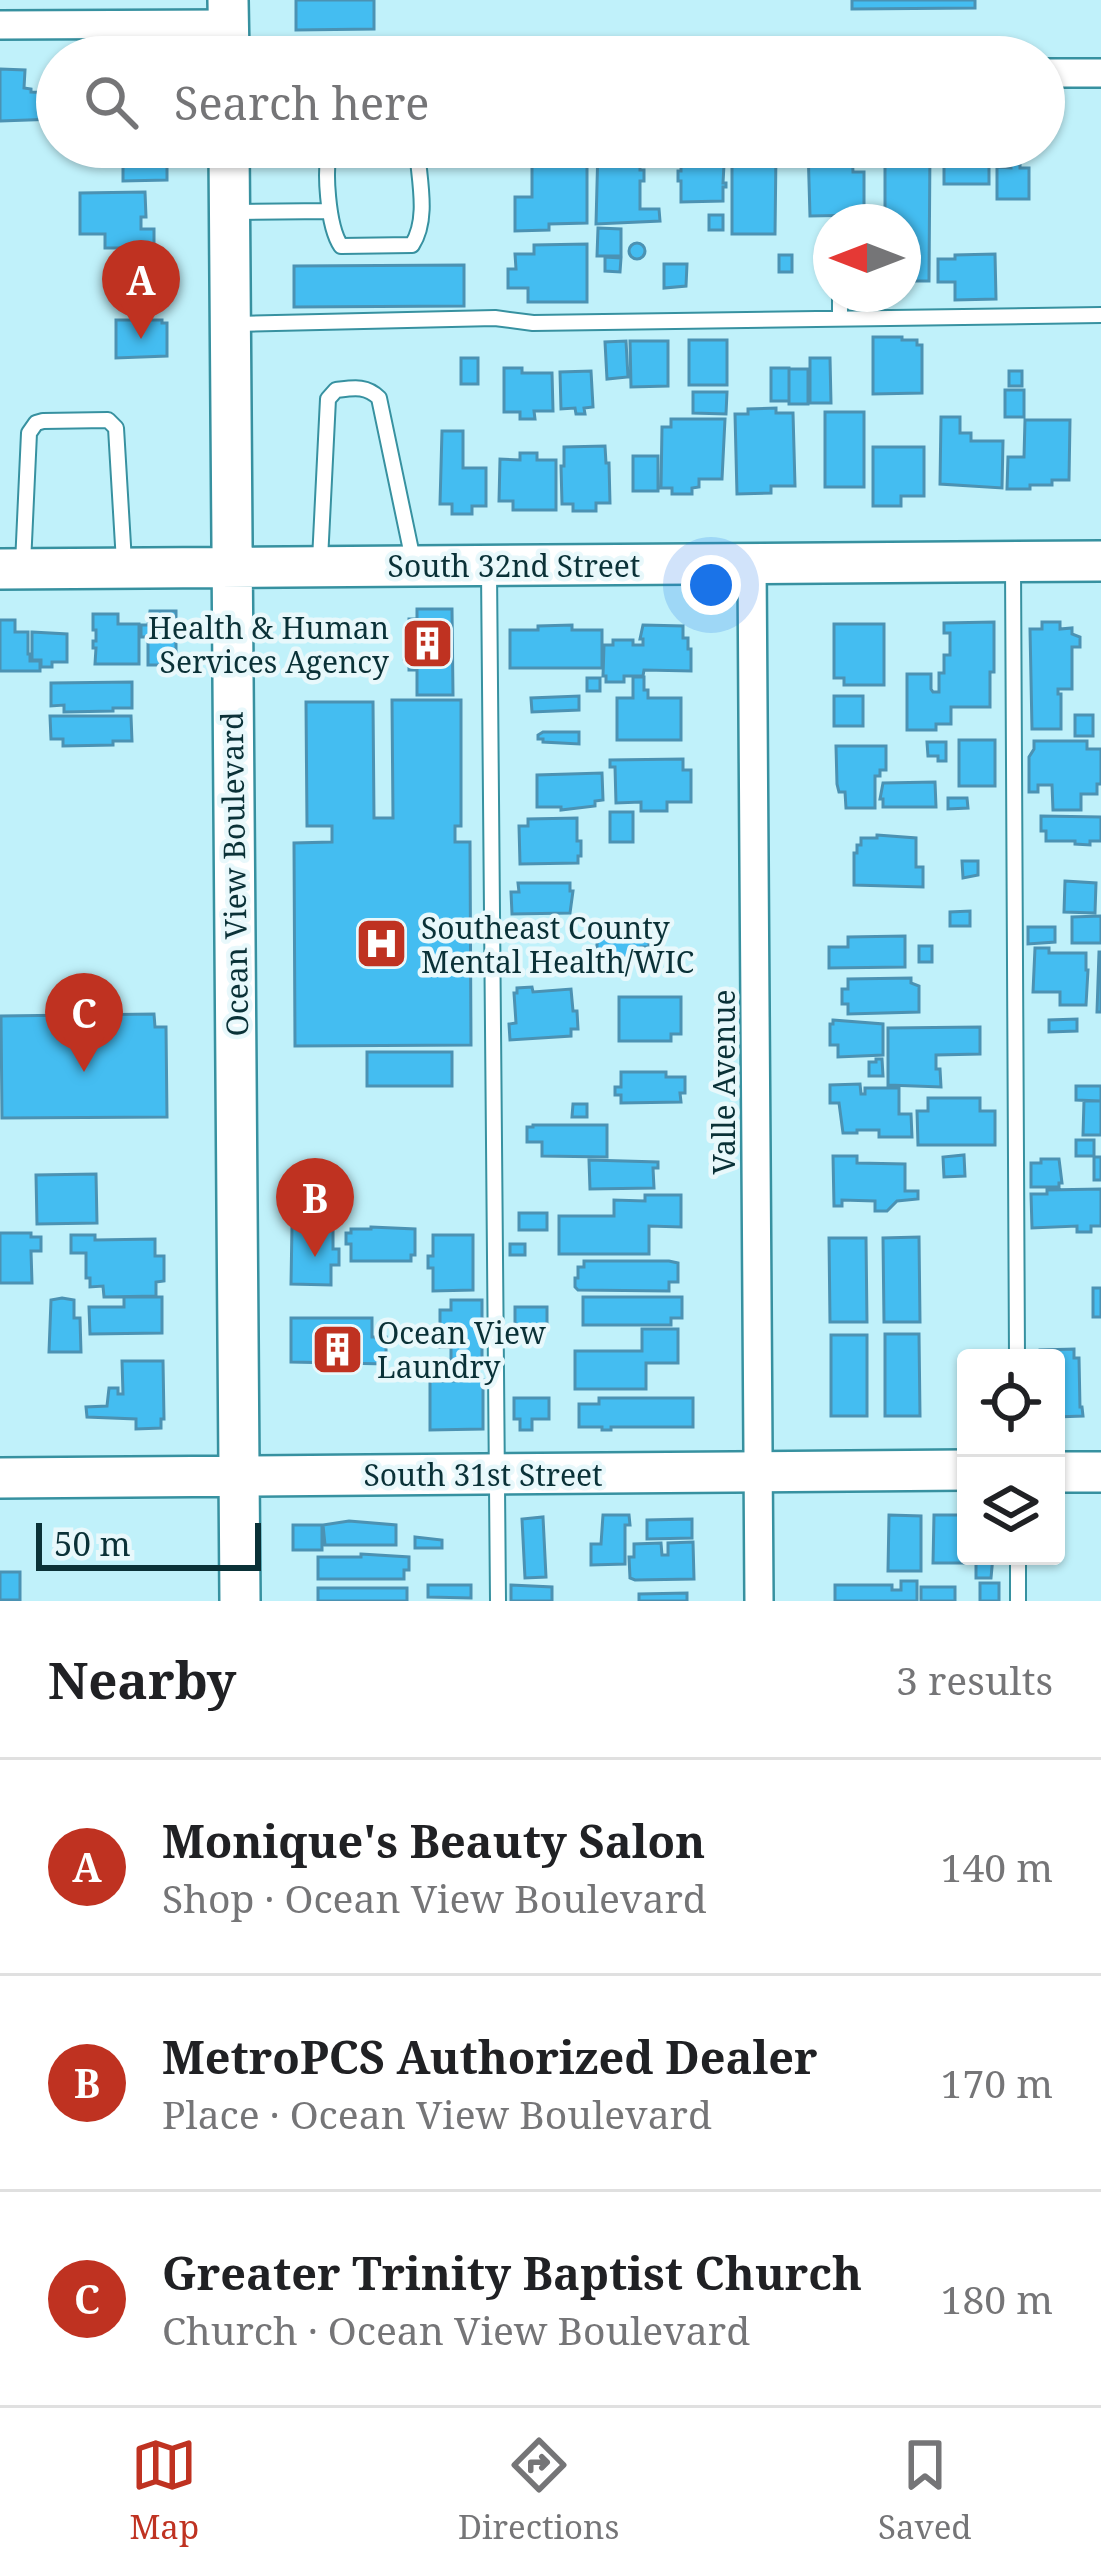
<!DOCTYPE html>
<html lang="en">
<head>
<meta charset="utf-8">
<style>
	:root { --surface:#fff; --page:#f6f6f6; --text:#202124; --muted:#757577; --line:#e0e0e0; --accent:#bf3221 }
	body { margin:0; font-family:"Noto Serif",serif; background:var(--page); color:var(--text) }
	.controls { position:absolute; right:36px; bottom:36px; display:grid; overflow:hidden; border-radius:12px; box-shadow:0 3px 9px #0004 }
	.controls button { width:108px; height:108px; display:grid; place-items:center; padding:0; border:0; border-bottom:3px solid var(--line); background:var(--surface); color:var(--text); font:60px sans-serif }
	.compass { position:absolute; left:813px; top:204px; width:108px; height:108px; border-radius:50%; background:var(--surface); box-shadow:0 3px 9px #0004; rotate:270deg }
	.scale { position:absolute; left:36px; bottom:30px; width:225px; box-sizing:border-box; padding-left:12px; border:6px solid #0a3137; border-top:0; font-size:33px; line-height:42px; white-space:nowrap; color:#0a3137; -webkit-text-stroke:9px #e8f8fb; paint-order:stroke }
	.you { position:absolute; left:711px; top:585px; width:42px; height:42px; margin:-30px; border:9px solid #fff; border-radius:50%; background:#1a73e8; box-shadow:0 0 0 18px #1a73e833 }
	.badge { display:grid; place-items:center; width:78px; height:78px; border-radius:50%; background:var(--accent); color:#fff; font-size:39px; font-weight:700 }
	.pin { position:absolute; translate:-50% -99px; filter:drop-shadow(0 3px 6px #0008) }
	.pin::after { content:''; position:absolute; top:63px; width:42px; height:36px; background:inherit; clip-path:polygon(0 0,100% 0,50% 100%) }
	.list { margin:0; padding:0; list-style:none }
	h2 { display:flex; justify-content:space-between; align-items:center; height:156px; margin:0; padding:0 48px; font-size:51px }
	h2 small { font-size:39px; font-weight:400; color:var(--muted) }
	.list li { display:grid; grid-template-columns:78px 1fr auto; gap:36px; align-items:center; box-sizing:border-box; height:216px; padding:0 48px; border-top:3px solid var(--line) }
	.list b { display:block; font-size:45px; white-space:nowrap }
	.list p { margin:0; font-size:39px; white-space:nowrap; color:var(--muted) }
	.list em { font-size:39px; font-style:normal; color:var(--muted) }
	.icon { flex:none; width:66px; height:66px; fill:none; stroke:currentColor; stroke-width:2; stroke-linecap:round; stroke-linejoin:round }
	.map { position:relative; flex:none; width:1101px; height:1601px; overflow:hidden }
	.search { position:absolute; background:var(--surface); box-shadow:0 3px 9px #0004; left:36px; right:36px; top:36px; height:132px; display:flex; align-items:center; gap:30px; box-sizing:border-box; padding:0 42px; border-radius:66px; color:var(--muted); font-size:45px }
	.sheet { height:804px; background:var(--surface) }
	nav { display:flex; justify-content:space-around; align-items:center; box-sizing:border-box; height:168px; border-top:3px solid var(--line); background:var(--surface); font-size:33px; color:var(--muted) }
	nav a { display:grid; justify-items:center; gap:6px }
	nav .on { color:var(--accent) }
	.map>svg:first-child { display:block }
</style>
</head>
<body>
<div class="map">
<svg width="1101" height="1601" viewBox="0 0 1101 1601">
	<rect width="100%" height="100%" fill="#c0f1fa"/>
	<path fill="#44bdf1" stroke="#4b92b3" stroke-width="3" d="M296,0h78v29l-78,1z
		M852,0h123v8l-123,1z
		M0,69l25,1 -1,18 7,1v3l25,1v26l-56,2z
		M123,147h44v33l-44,1z
		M514,147h73v76l-38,1v6l-34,1v-34h17v-39h-18z
		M598,147h41l1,7h4v10h-4v6h4v11h-4v28h19l1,12 -64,3z
		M681,147h44l-2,36h3v4h-3v14l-42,1v-21h-3v-10h3v-7h-3z
		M808,147h44l1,25h11v43l-54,1z
		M885,147h45l-1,134h-26v-59h-18v-56h-3z
		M944,147h45v37h-45z
		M732,153h44l-1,81h-43z
		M1011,160h9v8h9v31h-32v-32l14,1z
		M145,192l1,25h-5v12h13v24h-32v-5h-17v-14h-25v-41z
		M709,215h14v15h-14z
		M598,228l23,1v27h-24z
		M629 251a8 8 0 1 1 16 0a8 8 0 1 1-16 0Z
		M587,244v58h-59v-14h-20v-19h8l-1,-15h19v-9z
		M995,254l1,45 -41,1v-18h-17v-23h17v-4z
		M779,255h13v17h-13z
		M605,257l16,1 -1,14 -15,-1z
		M664,264h23l-1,22 -22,2z
		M464,265v41l-170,1v-41z
		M116,320h46v3h5v33l-51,2z
		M873,337h29v3h15v5h5v48l-49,1z
		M689,340h38v45h-38z
		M626,341l2,36 -21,2 -2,-37z
		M630,341h38v45l-37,1z
		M461,358h17v26h-17z
		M810,358h20l1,45h-21z
		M504,368h18v5h30l1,38h-19l1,8h-15v-7h-16z
		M771,368h18v33h-18z
		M789,369h19v35h-19z
		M591,371l2,36 -9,1 1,6h-9l-1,-6 -14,1 -1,-37z
		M1009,371h13v15h-13z
		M1005,390h19v27h-19z
		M693,392h34l-1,22 -33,-1z
		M776,408v5h17l2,73h-24v7l-34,1 -2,-80h13v-5z
		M825,412h39v75h-39z
		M941,417h19v16h11v8h32l-1,47 -62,-4z
		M671,419h54l-3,60h-23v8l-7,1v6h-20v-6h-11l1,-61h9z
		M1025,420h45l-1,60h-17v5h-22v4h-23l1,-32h16z
		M442,431h21v37h23v38h-14v8h-20v-10h-12z
		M605,446l1,17h3l1,40h-14v8h-23v-7h-11l-1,-38h3v-19z
		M873,447h51v49h-23v10h-28z
		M520,453h17v7h19v50h-43v-9h-14l1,-42 20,1z
		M633,456h25v35h-25z
		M417,609h35l1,86h-36v-25h-8v-11h-5v-30h5v-10h8z
		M150,611h26v48l-5,6h-23v-28h-7v-12h7z
		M93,614h25v10h21v40h-44l1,-16h-3v-7h3v-11h-3z
		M0,620h15v12h13v22h2v7h10v10h-40z
		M994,622v50h-4v35h-39v17h-15v6h-29v-56h24v15l2,3h6v-19h5v-18h6v-22h-6v-10z
		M1042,622h18v7l12,-1v6l8,3v10h-8v42h-14v5h3v35h-29l-2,-100h12z
		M834,624h50v61h-40v-7h-10z
		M572,625v5h30v38h-92v-38h28v-4z
		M643,625l40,1v12h5v11h3v22l-47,-1 -1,6h-19v6h-18v-6h-3l1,-31h9v-5h20v5h10v-6h-3z
		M32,632l35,2v28h-15v5h-11v-7h-9z
		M633,677h11v13h4v8h33v42h-64v-42h16z
		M587,678h13v13h-13z
		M132,682v26h-19v3l-49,1v-7l-13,1v-23z
		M579,696v14l-47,2 -1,-14z
		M834,696h29v30h-29z
		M392,700h69v126h-6v16h15l1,203 -176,1 -1,-203 38,-1v-16h-25l-1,-124h67l1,116h19z
		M1075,715h18v21h-18z
		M50,716h81l1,25h-19v4l-50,1v-7h-12z
		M543,732h36v12l-36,-2v-3h-5v-4z
		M959,740h36v46h-36z
		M1034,741h53v8h14v35h-4v10h-16v16h-28l-1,-25h-14v7h-9v-35l5,-8z
		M927,742h19v19h-8v-5h-10z
		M836,746h50v24h-6v6h-5v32h-29l-1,-16h-6l-2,-8z
		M683,759v11h8v32h-24v9h-26v-9l-25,1 -1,-36h-5v-7z
		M602,773l1,27 -8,1v5l-34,4v-3h-24v-32z
		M935,782l1,25h-53v-8h-3l3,-16z
		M948,798h19l1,10 -20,1z
		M610,812h23v30h-23z
		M1041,816l60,1v24h-11v4l-15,-1v-3h-29v-10h-5z
		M577,818v23h4v15h-3v7l-58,1 -1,-38h9v-7z
		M877,835l39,3v29h7v20l-69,-2v-32h3v-8h4v-7h16z
		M962,861h16v14l-15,3z
		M1065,881l31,2 -1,30 -31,-1z
		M518,883h52v8h3l-3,22 -58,1 -1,-22h8z
		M970,911v15h-20v-14z
		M1101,916v27h-29v-26z
		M597,923h44v10h8v14h-8v10l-44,1z
		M1028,927h27v15l-27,2z
		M905,936v31l-76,1v-21h19v-10z
		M919,946h13v16h-13z
		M1035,948h14v5h37v17h2l-2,35h-26v-13h-27z
		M1099,952h2v60h-4z
		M911,978v5l8,3v26l-71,2v-10h-6v-15h6v-10z
		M532,987l1,5 38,-3 2,22h4l1,18h-7v7l-61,4 -1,-16 7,-1 -2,-30h3v-5z
		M619,997h62v37h-10v7h-52z
		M154,1014l1,13h11l1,90 -165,1 -1,-102z
		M1077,1019v12l-28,1v-12z
		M833,1020l50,4v31l-45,2v-12h-8v-21h3z
		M980,1027v27l-44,1v14h4l1,18 -53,-2v-57z
		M367,1052h85v34h-85z
		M876,1059h6l1,17h-14v-14h7z
		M621,1072h45v5h19v16h-5l1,9 -60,1v-8h-6v-8h6z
		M860,1084l1,10h4v-6h34v26h12l1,23h-33v-7h-22v3h-14l-4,-30h-9v-18z
		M1076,1086h25v15l-25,-1z
		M928,1098h52v13h15v34h-77l-1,-34h11z
		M1084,1101h17v34h-18z
		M573,1104h14v13h-15z
		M533,1125h74v32l-65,-1v-14h-15v-15h6z
		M1076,1140h18v16h-18z
		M964,1155l1,21 -21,1 -1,-20z
		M833,1156h24v7l48,1v27h13v8l-21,2 -10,10h-12v-10l-33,-1v6h-8z
		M1094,1157h7v23h-7z
		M1041,1159h18l3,24h-3v4h-28v-24h10z
		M589,1160l69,2v6h-5l1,20 -64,1z
		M96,1174l1,49 -60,1 -1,-49z
		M1101,1189v37h-10v6h-14v-6l-45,2 -1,-34h16v-4z
		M645,1195h36v32l-32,-1v28h-90v-38h55v-16l31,1z
		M519,1213h28v17h-28z
		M292,1226l41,1v22h6v16h-8v20l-40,-1z
		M371,1227l44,2v26h-4v6h-60v-17h-5v-11h5v-4h20z
		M0,1233h31v4h10v14h-10l1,32h-32z
		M71,1235h24v5l60,-1v17h9v25l-8,1v14l-52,1 -1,-11 -13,1v-9h-4v-25h-15z
		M433,1235h40v55l-40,1v-23h-5v-12h5z
		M919,1237l1,85h-36l-1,-84z
		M829,1238h37l1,84h-37z
		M510,1244h15v11h-15z
		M584,1261h85l9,2v19h-9v9l-91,-1 -3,-3v-9h3v-11h6z
		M1093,1288h8v29h-8z
		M124,1297h38v36l-72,1 -1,-27h35z
		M583,1297h99v21h-11v7h-88z
		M62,1298l12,2v18h6l1,34h-32l2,-52z
		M451,1300h31v63h-31v-16h-11v-37h11z
		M515,1307h32v18h-32z
		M291,1318h81v19h14v27l-95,-2z
		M642,1329h36v34h-32v26h-71v-38h67z
		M885,1334h34l1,82h-35z
		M831,1335h36v81h-36z
		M1074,1349v9h5l1,49h2l1,9 -27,1v-59h-16v-8z
		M122,1361h41l1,58h-3v9l-25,1v-10l-49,-2 -1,-10 21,-1 2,-18h9v6h5z
		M444,1373h9v8l30,-1v49l-53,1v-49h14z
		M514,1398h35v21h-17v11h-12v-11h-6z
		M599,1398h94v29h-82v3h-9v-3h-23v-23h20z
		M603,1515h26l1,10h-5v39l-34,1v-21h10z
		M889,1515l32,1v55h-33z
		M934,1515h32v41h3v7h-36z
		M543,1517l3,60 -21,1 -3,-59z
		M692,1519v19l-45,1v-19z
		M349,1521l47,4v20h-71l-2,-20z
		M293,1525h29v25h-29z
		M415,1537l27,3v8h-27z
		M693,1542l1,37 -59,1 -5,-2 -1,-21h5v-13l27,-1 1,12h6v-12z
		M361,1554l48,3v13h-5v9h-86v-22h43z
		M976,1556h25h-8l-2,22h-15z
		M0,1572h20v28h-20z
		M901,1581h16v20h-82v-16h57v5h9z
		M980,1583h19v18h-19z
		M428,1585h43v13l-43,-1z
		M511,1585l41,2v14h-41z
		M921,1587h34v14h-34z
		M318,1588h89v13h-89z
		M687,1593v8h-48v-7z"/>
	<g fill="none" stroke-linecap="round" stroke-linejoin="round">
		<defs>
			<path id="lane" d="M331,147c-8,20 -3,80 10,99l71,-1c17,-26 7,-65 5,-96l-3,-2
				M235,212l95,-1
				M840,294v23
				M237,324l258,-6 38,5 568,-8
				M320,560l8,-161 8,-9c17,-2 30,-5 43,8l34,162
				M23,564l6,-131 7,-10 7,-2 65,-1 8,8 8,134
				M1013,565l4,793
				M489,570l9,1031
				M1018,1556v45"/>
			<path id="street" d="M0,25l228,-1
				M1044,73h57
				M752,563l7,1038"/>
			<path id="secondary" d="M228,0l1,57
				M229,147l11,1454
				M0,569l1101,-8
				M1056,1472h45
				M0,1478l966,-8"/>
		</defs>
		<use href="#lane" stroke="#3791a0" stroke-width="18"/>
		<use href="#street" stroke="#3791a0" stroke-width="32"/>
		<use href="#secondary" stroke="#3791a0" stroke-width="44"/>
		<use href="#lane" stroke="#fff" stroke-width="14"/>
		<use href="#street" stroke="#fff" stroke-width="27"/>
		<use href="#secondary" stroke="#fff" stroke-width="39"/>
	</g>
	<defs>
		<symbol id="building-square" viewBox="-11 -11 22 22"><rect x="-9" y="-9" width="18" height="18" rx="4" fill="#bf3221" stroke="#e8f8fb"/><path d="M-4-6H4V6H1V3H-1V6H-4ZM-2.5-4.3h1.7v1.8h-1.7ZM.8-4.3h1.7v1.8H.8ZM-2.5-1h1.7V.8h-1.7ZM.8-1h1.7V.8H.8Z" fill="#fff"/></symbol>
		<symbol id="hospital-square" viewBox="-11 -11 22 22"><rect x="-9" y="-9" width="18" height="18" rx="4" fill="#bf3221" stroke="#e8f8fb"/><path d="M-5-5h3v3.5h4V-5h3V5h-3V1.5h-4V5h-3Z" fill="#fff"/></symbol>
	</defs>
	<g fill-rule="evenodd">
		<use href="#building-square" x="398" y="614" width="59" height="59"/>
		<use href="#hospital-square" x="352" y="914" width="59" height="59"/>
		<use href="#building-square" x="308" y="1320" width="59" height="59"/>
	</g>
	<g text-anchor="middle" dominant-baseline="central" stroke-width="9" stroke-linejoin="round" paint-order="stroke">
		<g font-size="30" fill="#0a3137" stroke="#e8f8fb">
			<text x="514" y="565">South 32nd Street</text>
			<text transform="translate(234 874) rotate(-91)">Ocean View Boulevard</text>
			<text transform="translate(723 1082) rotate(-90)">Valle Avenue</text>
			<text x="483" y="1474">South 31st Street</text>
		</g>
		<g font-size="30" fill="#0a3137" stroke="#e8f8fb" text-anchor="start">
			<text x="389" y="627" text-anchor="end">Health &amp; Human<tspan x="389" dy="34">Services Agency</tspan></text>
			<text x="421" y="927">Southeast County<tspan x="421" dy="34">Mental Health/WIC</tspan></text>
			<text x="377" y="1332">Ocean View<tspan x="377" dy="34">Laundry</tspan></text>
		</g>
	</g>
</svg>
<div class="controls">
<button><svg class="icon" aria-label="locate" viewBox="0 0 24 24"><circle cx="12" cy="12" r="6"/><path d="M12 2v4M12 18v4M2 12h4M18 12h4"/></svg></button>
<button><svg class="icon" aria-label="layers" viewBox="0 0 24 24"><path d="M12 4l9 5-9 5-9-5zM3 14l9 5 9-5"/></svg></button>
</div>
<svg class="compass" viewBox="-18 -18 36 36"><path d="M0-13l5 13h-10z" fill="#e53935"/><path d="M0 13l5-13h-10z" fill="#757577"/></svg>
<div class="scale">50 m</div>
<div class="you"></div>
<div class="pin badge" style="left:141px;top:339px">A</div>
<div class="pin badge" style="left:315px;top:1257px">B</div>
<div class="pin badge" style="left:84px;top:1072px">C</div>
<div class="search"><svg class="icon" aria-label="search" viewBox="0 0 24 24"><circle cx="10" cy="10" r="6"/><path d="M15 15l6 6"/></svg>Search here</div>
</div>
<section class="sheet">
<h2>Nearby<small>3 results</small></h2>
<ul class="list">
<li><span class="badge">A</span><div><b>Monique's Beauty Salon</b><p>Shop · Ocean View Boulevard</p></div><em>140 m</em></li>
<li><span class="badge">B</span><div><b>MetroPCS Authorized Dealer</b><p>Place · Ocean View Boulevard</p></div><em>170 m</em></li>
<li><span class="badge">C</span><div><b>Greater Trinity Baptist Church</b><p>Church · Ocean View Boulevard</p></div><em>180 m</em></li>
</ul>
</section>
<nav>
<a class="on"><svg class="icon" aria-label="map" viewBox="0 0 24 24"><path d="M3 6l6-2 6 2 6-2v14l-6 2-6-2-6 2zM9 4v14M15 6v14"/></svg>Map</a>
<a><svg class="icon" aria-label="directions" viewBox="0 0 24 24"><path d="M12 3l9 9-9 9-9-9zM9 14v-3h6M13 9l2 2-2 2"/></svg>Directions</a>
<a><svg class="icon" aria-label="saved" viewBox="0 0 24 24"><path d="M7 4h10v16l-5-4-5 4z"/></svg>Saved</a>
</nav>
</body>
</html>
